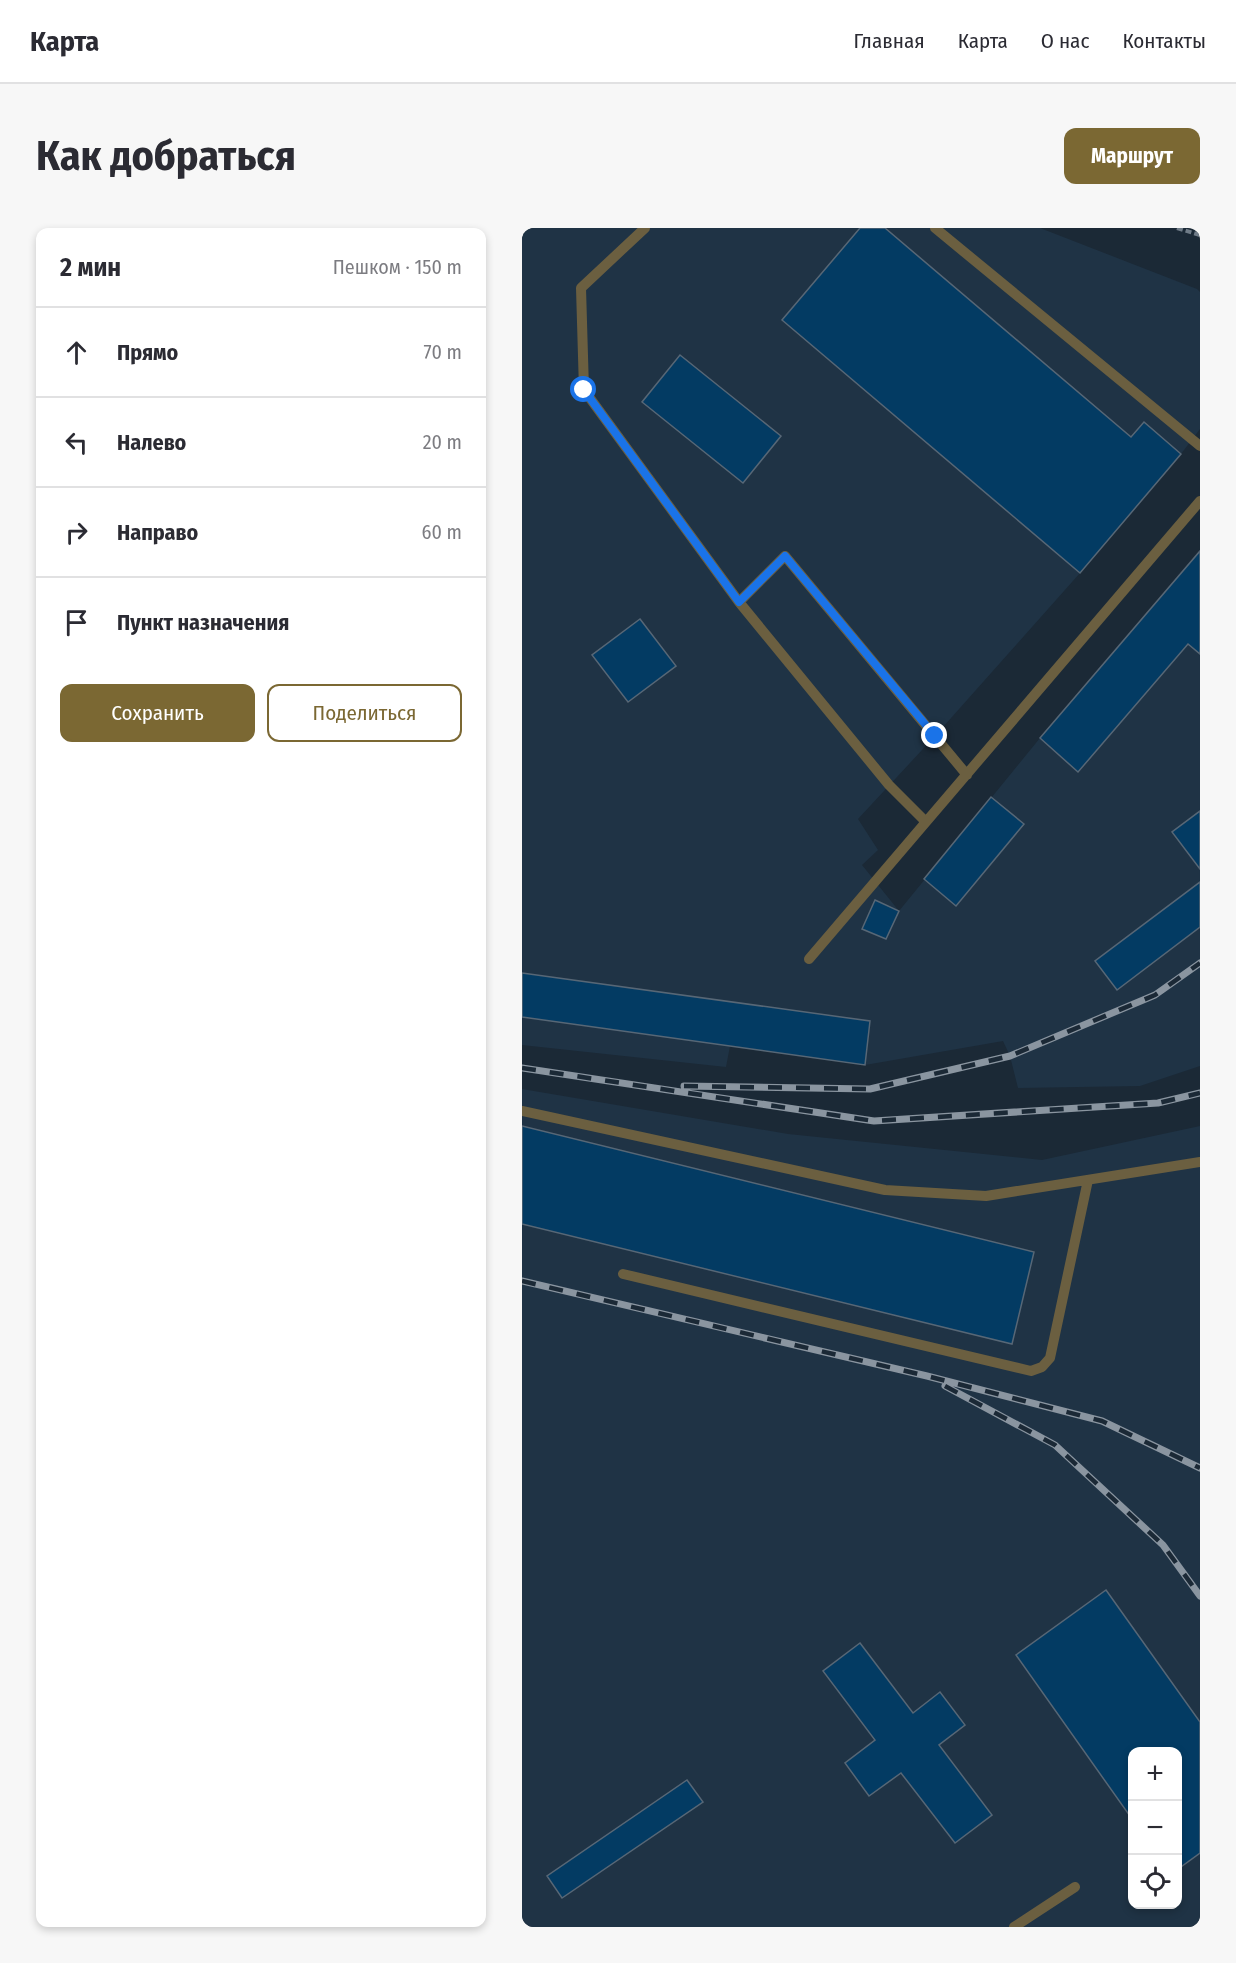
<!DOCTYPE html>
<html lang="ru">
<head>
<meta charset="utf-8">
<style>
	:root { --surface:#fff; --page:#f7f7f7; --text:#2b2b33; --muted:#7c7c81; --line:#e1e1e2; --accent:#7b6833 }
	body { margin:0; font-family:"Fira Sans Condensed",sans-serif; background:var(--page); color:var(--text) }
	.controls { position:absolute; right:18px; bottom:18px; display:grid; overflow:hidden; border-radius:12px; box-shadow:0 3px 9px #0003 }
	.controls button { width:54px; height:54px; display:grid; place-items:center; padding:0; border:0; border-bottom:2px solid var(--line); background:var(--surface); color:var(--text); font:30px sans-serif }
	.stop { position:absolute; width:18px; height:18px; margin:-14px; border:4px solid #1a73e8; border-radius:50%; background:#fff }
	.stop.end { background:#1a73e8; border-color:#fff; box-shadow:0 2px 6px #0008 }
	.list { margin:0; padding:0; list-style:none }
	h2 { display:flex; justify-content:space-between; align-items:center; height:78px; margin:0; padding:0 24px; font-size:26px }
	h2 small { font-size:20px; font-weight:400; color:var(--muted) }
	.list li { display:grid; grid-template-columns:39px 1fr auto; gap:18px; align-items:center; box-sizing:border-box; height:90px; padding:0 24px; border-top:2px solid var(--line) }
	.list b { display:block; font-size:22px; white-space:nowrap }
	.list em { font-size:20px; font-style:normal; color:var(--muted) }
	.actions { display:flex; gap:12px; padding:18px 24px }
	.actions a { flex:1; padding:14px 0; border:2px solid var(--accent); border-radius:12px; text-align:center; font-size:21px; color:var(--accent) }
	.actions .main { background:var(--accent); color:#fff }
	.icon { flex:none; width:33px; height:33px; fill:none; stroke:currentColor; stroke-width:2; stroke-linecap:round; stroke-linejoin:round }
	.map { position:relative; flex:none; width:678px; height:1699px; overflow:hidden; border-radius:12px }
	header { display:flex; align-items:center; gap:36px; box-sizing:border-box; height:84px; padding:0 30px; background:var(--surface); border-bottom:2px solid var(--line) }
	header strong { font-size:28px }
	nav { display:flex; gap:33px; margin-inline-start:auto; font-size:21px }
	.intro { display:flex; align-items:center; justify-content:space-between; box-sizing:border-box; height:144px; padding:0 36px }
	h1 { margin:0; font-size:42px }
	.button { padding:15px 27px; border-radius:12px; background:var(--accent); color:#fff; font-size:21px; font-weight:700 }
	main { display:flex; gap:36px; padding:0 36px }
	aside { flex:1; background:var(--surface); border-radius:12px; box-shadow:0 3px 9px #0003 }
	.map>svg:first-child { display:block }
</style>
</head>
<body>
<header>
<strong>Карта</strong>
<nav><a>Главная</a><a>Карта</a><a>О нас</a><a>Контакты</a></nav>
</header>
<div class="intro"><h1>Как добраться</h1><a class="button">Маршрут</a></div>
<main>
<aside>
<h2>2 мин<small>Пешком · 150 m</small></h2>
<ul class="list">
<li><svg class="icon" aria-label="ahead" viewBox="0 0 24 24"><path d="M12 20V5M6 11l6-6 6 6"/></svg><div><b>Прямо</b></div><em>70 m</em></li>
<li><svg class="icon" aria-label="left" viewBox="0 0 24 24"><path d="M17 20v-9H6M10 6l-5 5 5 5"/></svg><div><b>Налево</b></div><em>20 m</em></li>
<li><svg class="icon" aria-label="right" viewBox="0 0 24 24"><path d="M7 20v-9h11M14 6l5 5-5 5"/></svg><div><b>Направо</b></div><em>60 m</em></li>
<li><svg class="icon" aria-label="arrive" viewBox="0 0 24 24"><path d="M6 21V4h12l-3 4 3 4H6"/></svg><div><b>Пункт назначения</b></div></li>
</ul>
<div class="actions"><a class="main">Сохранить</a><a>Поделиться</a></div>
</aside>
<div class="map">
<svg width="678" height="1699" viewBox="0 0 678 1699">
	<rect width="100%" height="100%" fill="#1b2936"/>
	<path fill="#1f3345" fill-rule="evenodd" d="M0,0h518l157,61 3,3v137l-19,25 -101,119 -145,163 -77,83 20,31 -16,15 37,46 141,-173 160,-187v515l-60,20 -122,2 -8,-32 -7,-15 -138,24 -135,-19 -4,21 -204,-22z
		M0,861l266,45 254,26 158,-34v801h-678zM610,1524h46v152h-46z"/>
	<path fill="#033b63" stroke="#576776" stroke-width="1.5" d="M338,0h25l246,209 13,-15 37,32 -101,119 -298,-253z
		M158,127l101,81 -38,47 -101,-81z
		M678,323v103l-12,-10 -110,128 -38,-34z
		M118,391l36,47 -48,36 -36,-47z
		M469,569l33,27 -68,82 -32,-27z
		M678,583v58l-28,-37z
		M678,654v45l-83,63 -22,-29z
		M353,672l24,11 -13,28 -24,-10z
		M0,745l348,48 -5,44 -343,-48z
		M0,898l512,126 -22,92 -490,-120z
		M584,1362l94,132v131l-22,16v-117h-46v67l-116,-164z
		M338,1415l53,70 27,-21 25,33 -26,20 53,70 -37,28 -54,-70 -32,23 -24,-33 30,-23 -52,-69z
		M165,1552l16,22 -141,96 -15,-22z"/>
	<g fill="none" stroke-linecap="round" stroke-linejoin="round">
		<path stroke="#707c88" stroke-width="4" stroke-dasharray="6 3" stroke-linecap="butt" d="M655,0l23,7"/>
		<path stroke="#6b5f40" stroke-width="10" d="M123,0l-64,60 3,102 155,212 150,183 37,37
			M413,0l265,218
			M217,374l46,-46 182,219
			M287,731l391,-458
			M0,883l363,79 101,6 214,-34
			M101,1046l408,97 11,-4 8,-9 38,-178
			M492,1699l61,-40"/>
		<defs>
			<path id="rail" d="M0,840l352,53 284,-18 42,-10
				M162,858l186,3 140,-33 145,-61 45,-32
				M0,1053l405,95 175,45 98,47
				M423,1158l110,59 108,100 37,51"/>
		</defs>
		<use href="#rail" stroke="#8a95a0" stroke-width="7"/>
		<use href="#rail" stroke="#1b2936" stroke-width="4.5" stroke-dasharray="14" stroke-linecap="butt"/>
	</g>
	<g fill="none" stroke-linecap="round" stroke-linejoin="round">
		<path stroke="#1a73e8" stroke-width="8" d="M62,162l155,212 46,-46 150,180"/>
	</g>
</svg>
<div class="controls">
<button>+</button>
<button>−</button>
<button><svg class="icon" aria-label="locate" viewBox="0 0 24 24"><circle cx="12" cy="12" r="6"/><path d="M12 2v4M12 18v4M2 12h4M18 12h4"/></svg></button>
</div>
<div class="stop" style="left:62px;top:162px"></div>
<div class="stop end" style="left:413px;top:508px"></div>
</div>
</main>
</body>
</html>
